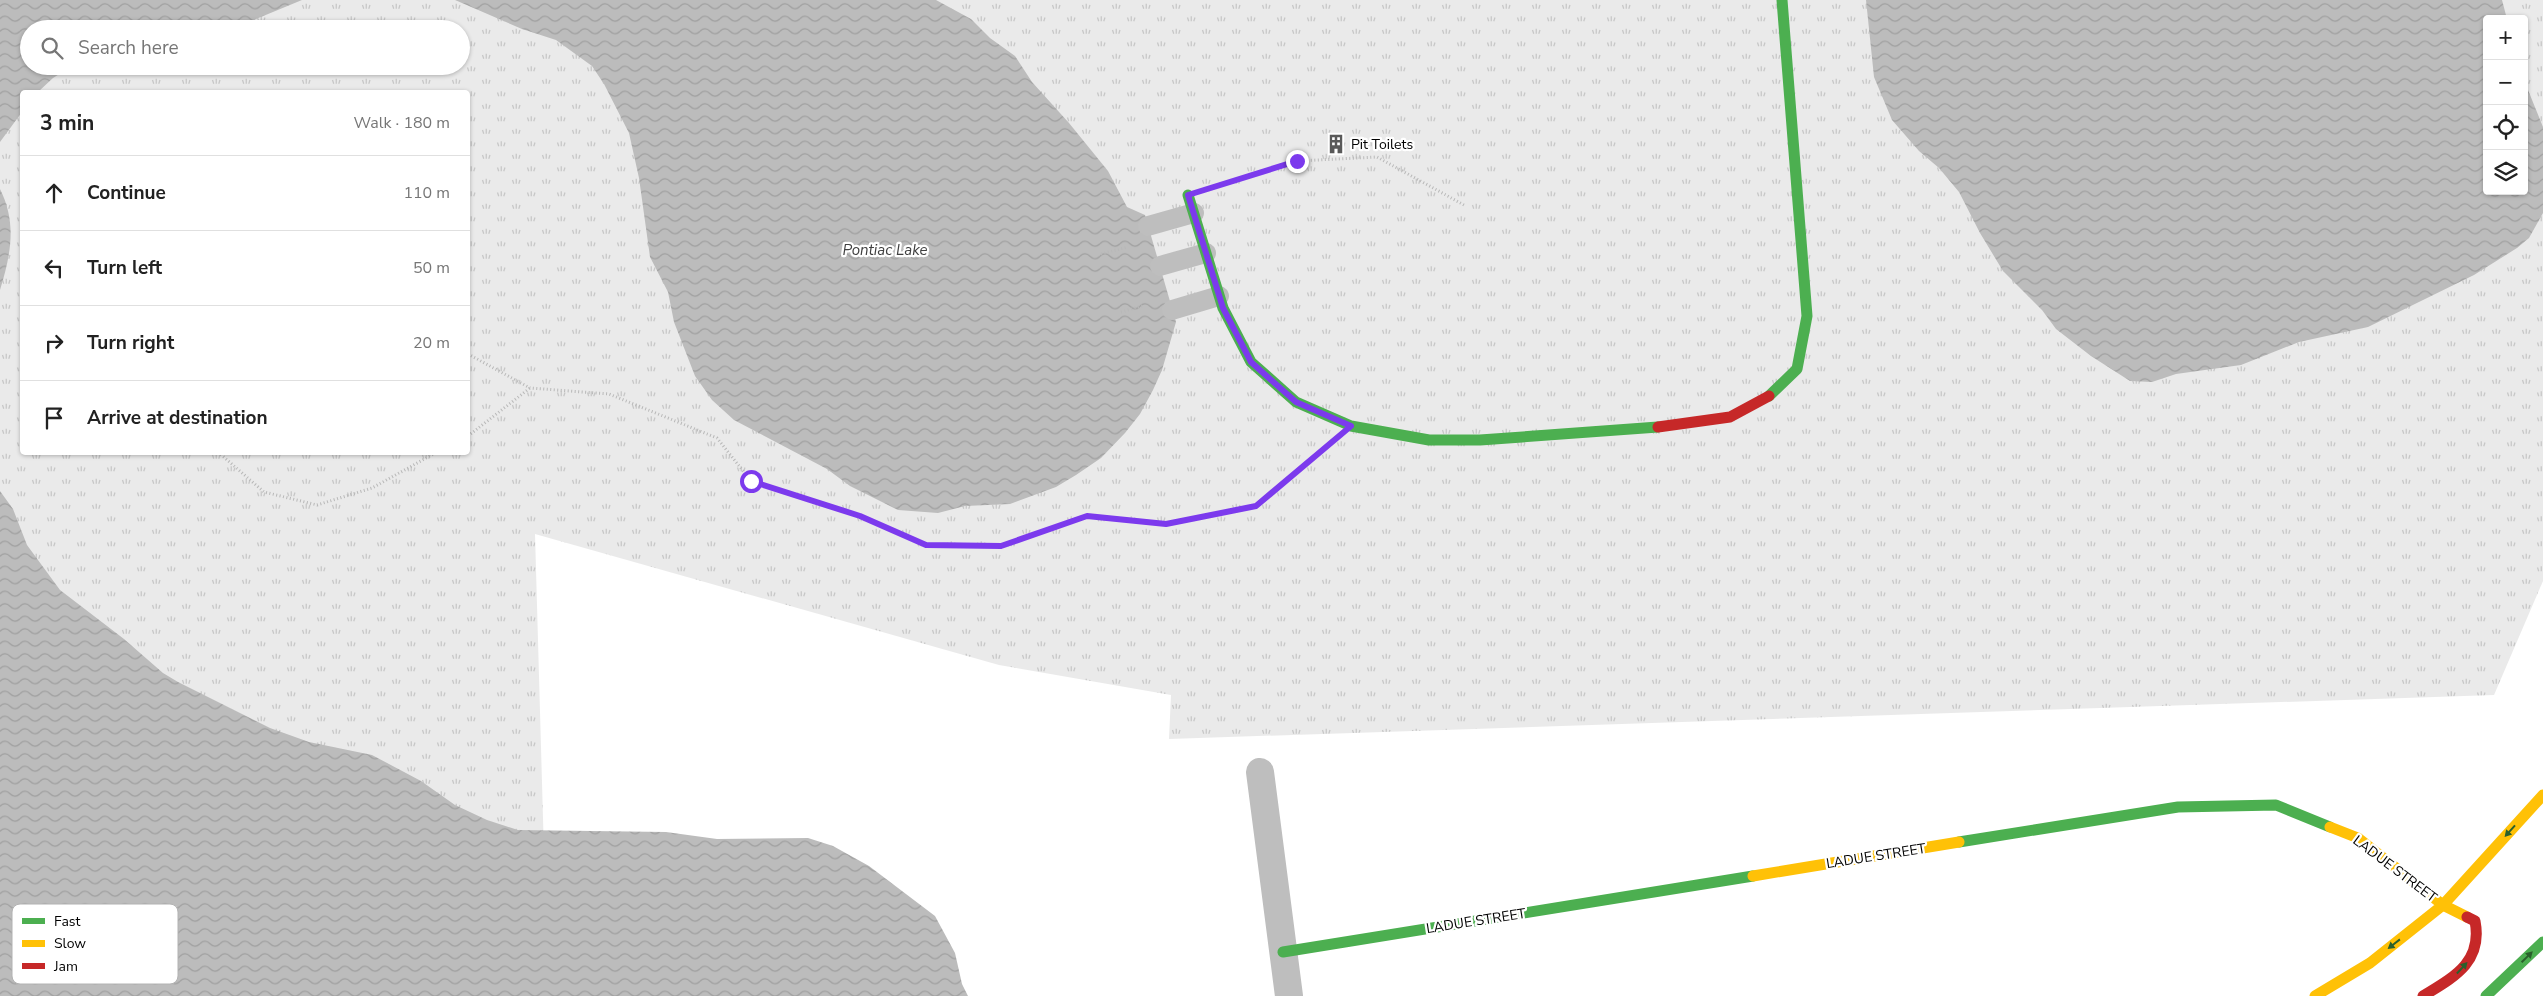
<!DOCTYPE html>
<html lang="en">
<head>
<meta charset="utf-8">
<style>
	:root { --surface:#fff; --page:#f2f2f2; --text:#222; --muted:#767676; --line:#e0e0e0 }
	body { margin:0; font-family:"Nunito Sans",sans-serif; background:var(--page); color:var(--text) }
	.controls { position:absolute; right:15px; top:15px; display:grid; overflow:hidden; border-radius:5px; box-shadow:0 1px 4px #0004 }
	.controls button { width:45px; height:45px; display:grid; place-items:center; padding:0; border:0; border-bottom:1px solid var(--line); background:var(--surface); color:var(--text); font:25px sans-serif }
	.stop { position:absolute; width:15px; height:15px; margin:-11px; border:4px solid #7c3aed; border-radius:50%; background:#fff }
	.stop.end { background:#7c3aed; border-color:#fff; box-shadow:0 1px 5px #0008 }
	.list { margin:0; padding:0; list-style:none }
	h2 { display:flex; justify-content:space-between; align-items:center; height:65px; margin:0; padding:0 20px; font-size:21px }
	h2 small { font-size:16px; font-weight:400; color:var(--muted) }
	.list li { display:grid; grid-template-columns:32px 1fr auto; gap:15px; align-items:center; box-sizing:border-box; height:75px; padding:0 20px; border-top:1px solid var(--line) }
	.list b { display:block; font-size:19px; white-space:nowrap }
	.list em { font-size:16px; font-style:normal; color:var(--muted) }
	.icon { flex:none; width:28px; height:28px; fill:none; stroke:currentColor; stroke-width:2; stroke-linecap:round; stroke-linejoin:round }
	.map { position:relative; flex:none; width:2543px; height:996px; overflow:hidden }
	.search { position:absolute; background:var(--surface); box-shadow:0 1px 4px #0004; left:20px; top:20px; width:450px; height:55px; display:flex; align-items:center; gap:12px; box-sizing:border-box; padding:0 18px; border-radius:28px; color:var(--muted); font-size:19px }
	.panel { position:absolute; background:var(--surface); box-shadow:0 1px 4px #0004; left:20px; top:90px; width:450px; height:365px; border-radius:5px }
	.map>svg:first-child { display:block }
</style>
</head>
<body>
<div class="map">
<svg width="2543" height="996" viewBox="0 0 2543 996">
	<defs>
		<pattern id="grass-tufts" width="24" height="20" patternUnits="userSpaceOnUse" patternTransform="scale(1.25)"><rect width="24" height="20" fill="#eaeaea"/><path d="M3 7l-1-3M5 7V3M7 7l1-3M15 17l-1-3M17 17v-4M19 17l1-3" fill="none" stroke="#c7c7c7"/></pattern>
		<pattern id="water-waves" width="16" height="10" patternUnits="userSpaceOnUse" patternTransform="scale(1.25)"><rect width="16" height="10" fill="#bcbcbc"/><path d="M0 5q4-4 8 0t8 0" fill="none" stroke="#a0a0a0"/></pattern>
	</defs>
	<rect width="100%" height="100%" fill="#fff"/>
	<path fill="url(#grass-tufts)" fill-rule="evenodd" d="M0,0h2543v581l-49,114 -1325,44 2,-44 -172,-30 -464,-131 13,462h-548zM2487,19h37v172h-37zM29,29h432v37h-432zM22,92h446v360h-446z"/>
	<path fill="url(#water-waves)" d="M0,0h302l-46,19 -15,10h-212v37h43l-19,12 -15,14h-16v20l-22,30z
		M455,0h481l35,19 19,19 25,18 17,26 37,41 39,48 19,36 18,8 31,107 -14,48 -9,20 -13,24 -15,19 -24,25 -25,17 -20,12 -46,17 -45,2 -27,7 -40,-3 -48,-24 -23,-17 -93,-49 -22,-20 -17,-24 -21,-54 -6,-30 -18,-35 -11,-79 -10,-45 -25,-49 -12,-18 -36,-26 -34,-11z
		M1866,0h636l5,19h-20v172h37v-111l19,47v86l-14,25 -12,10 -43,27 -106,52 -69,15 -58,23 -65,9 -24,8 -22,-1 -39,-25 -35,-27 -14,-19 -39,-39 -23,-38 -21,-41 -20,-24 -20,-17 -27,-31 -18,-43z
		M0,189c17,34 11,65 0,101z
		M0,491l13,18 14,36 33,45 64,49 39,34 15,9 92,46 39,14 63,13 49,26 34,24 32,15 31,10 148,2 51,7 91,-1 25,8 36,20 66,50 20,37 7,31 6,12h-968z"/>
	<path fill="#dcdcdc" stroke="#c5c5c5" d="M1342,135v17l-13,1v-17z"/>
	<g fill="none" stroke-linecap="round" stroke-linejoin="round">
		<path stroke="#b8b8b8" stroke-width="3" stroke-dasharray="1 2.5" stroke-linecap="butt" d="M1220,185l77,-24 80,-4 87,48
			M1101,254l27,-7
			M1121,312l21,-6
			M468,354l62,34 79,6 108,44 34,43 110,35 65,29 75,1 86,-30 79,7 90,-17 66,-56
			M468,436l62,-48
			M218,452l46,40 53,13 55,-17 65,-36"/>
		<path stroke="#bebebe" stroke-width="20" d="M1148,226l46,-13
			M1160,266l46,-13
			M1172,310l47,-14"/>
		<path stroke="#bebebe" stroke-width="28" d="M1260,772l29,224"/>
		<path stroke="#4caf50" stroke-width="11" d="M1188,195l35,113 28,54 45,40 55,24 78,14h51l178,-13
			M1769,396l28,-27 10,-53 -25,-316
			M1959,842l219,-35 98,-2 54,22
			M1283,952l470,-76
			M2486,996l57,-54"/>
		<path stroke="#ffc107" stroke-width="11" d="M2330,827l28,11 85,67 24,12
			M1753,876l206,-34
			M2315,996l55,-33 73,-58 100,-110"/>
		<path stroke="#c62828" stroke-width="11" d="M1658,427l72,-10 39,-21
			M2423,996c31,-19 60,-34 52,-75l-8,-4"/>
	</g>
	<defs><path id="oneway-solid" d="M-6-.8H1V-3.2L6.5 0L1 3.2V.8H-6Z" transform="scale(1.25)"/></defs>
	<g fill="#2a602c">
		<use href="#oneway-solid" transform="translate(2510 831) rotate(132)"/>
		<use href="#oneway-solid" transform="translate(2394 944) rotate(142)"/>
		<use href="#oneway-solid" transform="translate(2527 957) rotate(-44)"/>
		<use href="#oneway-solid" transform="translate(2462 968) rotate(-47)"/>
	</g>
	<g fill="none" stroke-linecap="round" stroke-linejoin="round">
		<path stroke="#7c3aed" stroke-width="6" d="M751,481l109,35 66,29 75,1 86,-30 79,8 90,-18 95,-80 -55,-24 -45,-40 -28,-54 -35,-113 109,-34"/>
	</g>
	<defs>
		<symbol id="building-bare" viewBox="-9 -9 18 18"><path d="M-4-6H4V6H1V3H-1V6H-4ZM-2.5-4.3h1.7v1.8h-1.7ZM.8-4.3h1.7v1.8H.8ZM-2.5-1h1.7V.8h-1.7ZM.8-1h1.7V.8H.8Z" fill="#595959" stroke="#fff" stroke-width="2.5" paint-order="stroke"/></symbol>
	</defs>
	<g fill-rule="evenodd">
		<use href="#building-bare" x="1322" y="130" width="28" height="28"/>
	</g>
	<g text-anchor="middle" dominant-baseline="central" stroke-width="4.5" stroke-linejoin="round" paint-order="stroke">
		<g font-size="14" fill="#000" stroke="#fff" text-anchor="start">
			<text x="1351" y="144">Pit Toilets</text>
		</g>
		<g font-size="14" fill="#000" stroke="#fff">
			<text transform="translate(1876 856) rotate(-9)">LADUE STREET</text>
			<text transform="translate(2395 869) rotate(37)">LADUE STREET</text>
			<text transform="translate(1476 921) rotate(-9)">LADUE STREET</text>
		</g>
		<g font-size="15" font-style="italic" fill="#404040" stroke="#fff">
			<text x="885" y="250">Pontiac Lake</text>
		</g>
	</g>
	<rect x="12" y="904" width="166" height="80" rx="8" fill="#fff" stroke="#b2b2b2" stroke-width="1"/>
	<rect x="22" y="918" width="23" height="6" fill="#4caf50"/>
	<rect x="22" y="940" width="23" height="7" fill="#ffc107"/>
	<rect x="22" y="963" width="23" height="6" fill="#c62828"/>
	<g font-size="14" fill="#000">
		<text x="54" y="926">Fast</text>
		<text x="54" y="948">Slow</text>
		<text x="54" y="971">Jam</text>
	</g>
</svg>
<div class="controls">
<button>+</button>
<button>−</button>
<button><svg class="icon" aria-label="locate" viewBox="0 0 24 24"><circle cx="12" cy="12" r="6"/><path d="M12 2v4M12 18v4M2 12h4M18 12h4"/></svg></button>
<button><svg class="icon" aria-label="layers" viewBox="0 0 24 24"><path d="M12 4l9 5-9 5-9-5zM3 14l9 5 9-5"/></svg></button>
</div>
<div class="stop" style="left:751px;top:481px"></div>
<div class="stop end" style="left:1297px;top:161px"></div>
<div class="search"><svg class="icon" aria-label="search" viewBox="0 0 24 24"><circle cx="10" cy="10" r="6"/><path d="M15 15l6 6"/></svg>Search here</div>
<section class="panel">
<h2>3 min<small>Walk · 180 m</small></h2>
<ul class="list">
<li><svg class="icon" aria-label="ahead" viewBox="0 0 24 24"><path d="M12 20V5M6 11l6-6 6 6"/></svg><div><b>Continue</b></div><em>110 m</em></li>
<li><svg class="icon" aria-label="left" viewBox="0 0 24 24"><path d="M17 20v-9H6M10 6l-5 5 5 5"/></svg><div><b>Turn left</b></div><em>50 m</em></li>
<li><svg class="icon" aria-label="right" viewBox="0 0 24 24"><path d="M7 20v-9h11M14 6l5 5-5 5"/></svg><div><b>Turn right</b></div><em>20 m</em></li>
<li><svg class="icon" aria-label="arrive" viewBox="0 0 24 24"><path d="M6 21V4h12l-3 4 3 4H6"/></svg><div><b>Arrive at destination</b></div></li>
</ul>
</section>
</div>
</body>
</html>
